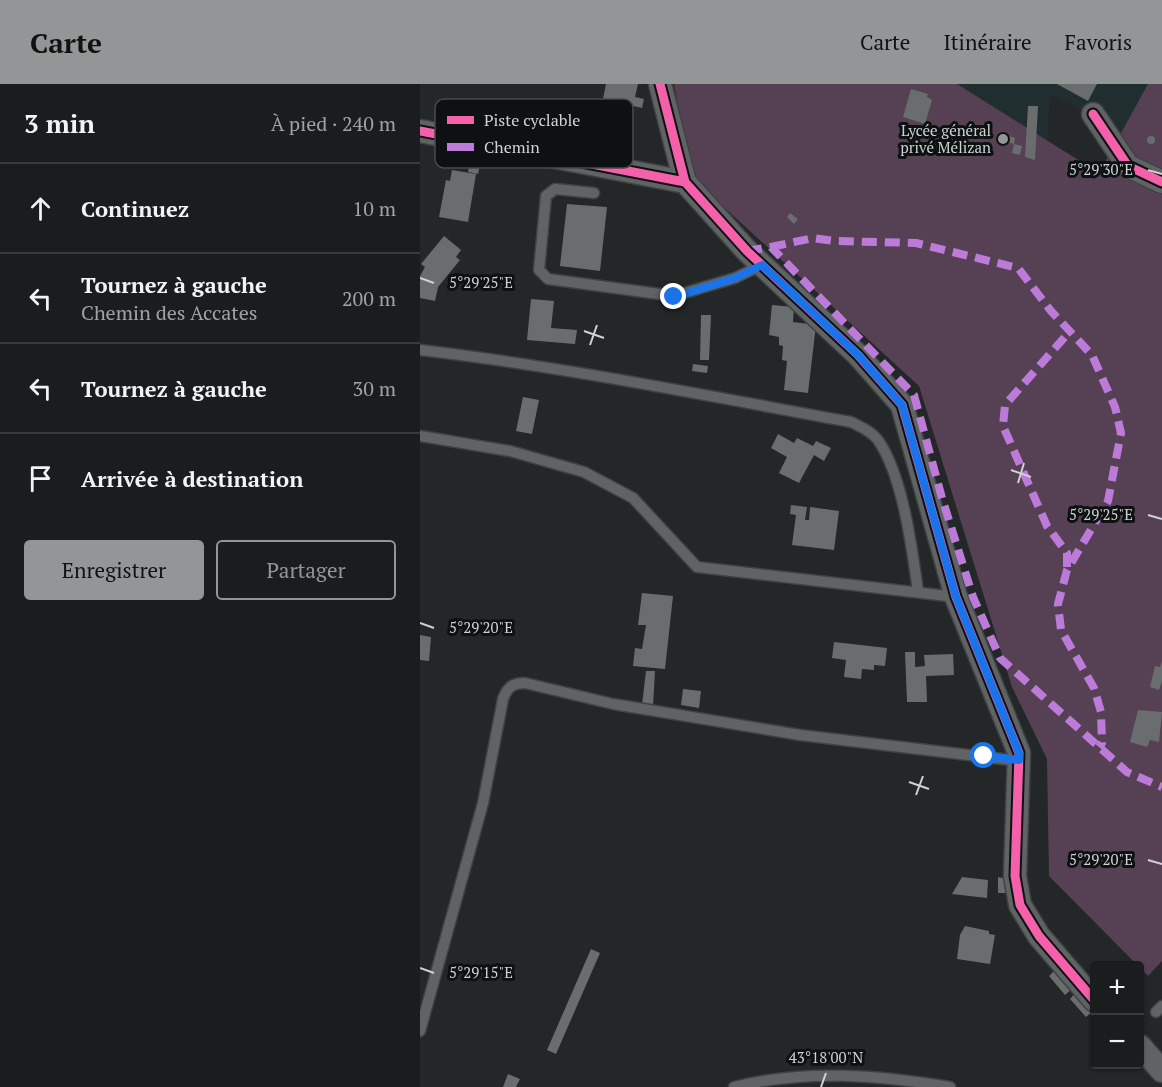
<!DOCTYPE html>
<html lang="fr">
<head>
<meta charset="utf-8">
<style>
	:root { --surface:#1a1d1d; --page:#232626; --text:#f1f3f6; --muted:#9fa2a4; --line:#383b3b; --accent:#929697 }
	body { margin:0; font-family:"PT Serif",serif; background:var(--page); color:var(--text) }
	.controls { position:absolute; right:18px; bottom:18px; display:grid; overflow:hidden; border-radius:6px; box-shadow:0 2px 4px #0004 }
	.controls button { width:54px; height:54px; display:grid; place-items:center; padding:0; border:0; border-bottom:2px solid var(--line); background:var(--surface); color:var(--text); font:30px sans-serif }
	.stop { position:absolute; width:18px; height:18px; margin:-14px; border:4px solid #1a73e8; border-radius:50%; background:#fff }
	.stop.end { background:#1a73e8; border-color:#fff; box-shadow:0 2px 6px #0008 }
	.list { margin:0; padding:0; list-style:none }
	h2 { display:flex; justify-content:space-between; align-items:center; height:78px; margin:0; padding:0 24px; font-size:26px }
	h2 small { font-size:20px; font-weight:400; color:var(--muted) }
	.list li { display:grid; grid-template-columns:39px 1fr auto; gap:18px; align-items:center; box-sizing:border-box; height:90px; padding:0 24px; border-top:2px solid var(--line) }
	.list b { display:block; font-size:22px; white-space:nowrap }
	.list p { margin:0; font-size:20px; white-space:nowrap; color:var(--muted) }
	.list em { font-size:20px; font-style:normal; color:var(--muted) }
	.actions { display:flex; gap:12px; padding:18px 24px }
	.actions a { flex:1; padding:14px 0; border:2px solid var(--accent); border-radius:6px; text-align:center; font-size:21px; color:var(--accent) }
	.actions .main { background:var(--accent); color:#111 }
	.icon { flex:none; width:33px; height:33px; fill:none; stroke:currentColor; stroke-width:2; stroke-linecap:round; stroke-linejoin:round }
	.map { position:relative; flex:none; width:742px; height:1003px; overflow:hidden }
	header { display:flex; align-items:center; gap:36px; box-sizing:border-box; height:84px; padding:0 30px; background:var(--accent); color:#111 }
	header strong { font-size:28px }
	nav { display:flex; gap:33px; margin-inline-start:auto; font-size:21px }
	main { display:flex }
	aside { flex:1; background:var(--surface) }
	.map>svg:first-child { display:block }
</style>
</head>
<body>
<header>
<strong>Carte</strong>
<nav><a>Carte</a><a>Itinéraire</a><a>Favoris</a></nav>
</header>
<main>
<aside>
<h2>3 min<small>À pied · 240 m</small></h2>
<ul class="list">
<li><svg class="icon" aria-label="ahead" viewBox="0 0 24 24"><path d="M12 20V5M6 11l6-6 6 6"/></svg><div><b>Continuez</b></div><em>10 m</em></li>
<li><svg class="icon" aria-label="left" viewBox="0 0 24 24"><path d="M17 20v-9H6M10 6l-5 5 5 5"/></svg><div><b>Tournez à gauche</b><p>Chemin des Accates</p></div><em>200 m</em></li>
<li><svg class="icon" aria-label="left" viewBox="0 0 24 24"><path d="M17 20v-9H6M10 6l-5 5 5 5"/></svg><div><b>Tournez à gauche</b></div><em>30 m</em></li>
<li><svg class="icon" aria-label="arrive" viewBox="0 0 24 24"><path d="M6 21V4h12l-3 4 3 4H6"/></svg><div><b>Arrivée à destination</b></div></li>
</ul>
<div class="actions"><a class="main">Enregistrer</a><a>Partager</a></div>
</aside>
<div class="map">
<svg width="742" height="1003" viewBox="0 0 742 1003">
	<rect width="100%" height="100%" fill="#232727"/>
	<path fill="#202e30" d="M488,0h254v110l-75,-81 -37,-19 -3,67z"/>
	<path fill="#564154" d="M254,0h283l142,89 49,-89h14v877l-14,15 -99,-100 -2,-117 -35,-72 -93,-301 -228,-209z"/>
	<path fill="#696d6d" d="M186,0h32l-3,13 9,2 -2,9 -39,-9z
		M637,0h40l-9,17z
		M491,5l17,5 -1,3 5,3 -7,24 -22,-7z
		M608,22h10l-3,54 -10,-3z
		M579,49l16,5 -1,6 -17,-5z
		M727 56a4 4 0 1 1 8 0a4 4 0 1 1-8 0Z
		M594,60l8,2 -2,9 -8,-2z
		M50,78l10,2 -2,10 -10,-2z
		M32,86l24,4 -8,48 -29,-5 7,-37 4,1z
		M147,120l40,3 -7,64 -40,-5z
		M370,129l8,6 -4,5 -7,-7z
		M24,152l17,14 -5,7 4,3 -22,27 -3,14 -15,-3v-22l5,-9 -4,-3z
		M111,215l23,2 -3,27 26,2 -2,14 -48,-4z
		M352,221l22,2 -1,15 23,3 -8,68 -24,-3 3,-29 -5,-1 1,-14 -4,-1v-8l-10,-2z
		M281,231h10l-2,45h-9z
		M273,280l15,2 -1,7 -15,-2z
		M103,313l16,3 -7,34 -16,-3z
		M358,350l16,9 3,-5 16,8 3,-5 15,7 -7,13 -10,-6 -15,28 -20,-10 8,-16 -16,-9z
		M371,421l16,2 -2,13h4l1,-13 29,4 -5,39 -42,-5 4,-30 -6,-1z
		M222,509l31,3 -8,73 -32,-3 2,-18 7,1 4,-24h-8z
		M0,551l11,2 -2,24 -9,-1z
		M414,558l53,6 -2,18 -11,-1v5l-12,-1 -1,10 -17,-2 2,-17 -14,-2z
		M485,568h10v15l10,-1 -1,-11 29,-1 1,21 -28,1 1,26h-20z
		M742,577v20l-3,9 -9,-3 5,-21 5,1z
		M226,587h9l-2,35 -11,-1z
		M263,605l18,2 -2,17 -18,-3z
		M718,626l24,2 -3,30 -9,-2 -3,7 -17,-5z
		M542,793l26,3 -1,18 -35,-4z
		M578,793l9,2 1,14h-10z
		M545,842l24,5v3l6,1 -5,29 -33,-5 3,-24z
		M171,865l9,4 -44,101 -9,-4z
		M635,886l17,19 -7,6 -16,-19z
		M656,908l17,19 -7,6 -16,-18z
		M88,990l12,5 -4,8h-13z"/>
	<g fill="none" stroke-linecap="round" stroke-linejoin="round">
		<defs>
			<path id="lane" d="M174,109l-39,-4 -9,7 -7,74 9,9 126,17 61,-18 27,-13
				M0,266c145,17 288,46 431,72 10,5 20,9 27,18 25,36 34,109 40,151
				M0,352l90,15 74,21 49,26 64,69 259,30
				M736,928l6,-6
				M0,947l63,-228 20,-104c4,-11 9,-16 22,-16l88,21 187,31 219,26
				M314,1003c72,-18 144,-12 216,0"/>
			<path id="street" d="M240,0l25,98 62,69 111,104 44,50 54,192 63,156 -4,123 5,29 19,31 55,64
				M673,30l35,52 34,16
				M0,47l265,51
				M720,962l22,25"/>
		</defs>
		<use href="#lane" stroke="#3f4243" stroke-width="13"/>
		<use href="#street" stroke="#3f4243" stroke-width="25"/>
		<use href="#lane" stroke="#606364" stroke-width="10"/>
		<use href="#street" stroke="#606364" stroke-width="22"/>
		<path stroke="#bd7bd9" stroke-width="8" stroke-dasharray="15 8" stroke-linecap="butt" d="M351,163l42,-9 21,3 82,2 102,25 33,43 41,44 23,52 6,26 -13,68 -41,69 -9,34 3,26 33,58 7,24 1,31 -3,4
			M327,167l24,-4 143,148 28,103 31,99 27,61 127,114 35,15
			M647,483v-14l-20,-27 -44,-100 2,-21 66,-75"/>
		<defs>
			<path id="cycleway" d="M240,0l25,98 62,69 111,104 44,50 54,192 63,156 -4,123 5,29 19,31 55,64
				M673,30l35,52 34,16
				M0,47l265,51"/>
		</defs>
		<use href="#cycleway" stroke="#0d1111" stroke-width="13"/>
		<use href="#cycleway" stroke="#f560ab" stroke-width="9"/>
	</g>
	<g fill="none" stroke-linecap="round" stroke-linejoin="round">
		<path stroke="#1a73e8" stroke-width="8" d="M254,213l61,-19 27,-13 96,90 44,50 54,192 63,156v7l-35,-4"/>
	</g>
	<path fill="none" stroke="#ced2d3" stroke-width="2" d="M728,86l14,4M0,194l14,5M164,247l20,7M170,261l7,-20M591,386l20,7M598,399l6,-20M728,431l14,4M0,539l14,5M489,698l20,7M496,711l7,-19M728,776l14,4M0,884l14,5M401,1003l5,-14"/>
	<circle fill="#929697" stroke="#0d1111" stroke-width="2" cx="583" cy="55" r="6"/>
	<g text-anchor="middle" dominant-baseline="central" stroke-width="6" stroke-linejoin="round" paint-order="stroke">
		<g font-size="15" fill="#ced2d3" stroke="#0d1111" text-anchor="end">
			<text x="571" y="46">Lycée général<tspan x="571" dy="17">privé Mélizan</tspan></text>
		</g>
	</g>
	<rect x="15" y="15" width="198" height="69" rx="9" fill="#0d1111" stroke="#474b4b" stroke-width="1.5"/>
	<rect x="27" y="32" width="27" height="8" fill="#f560ab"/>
	<rect x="27" y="59" width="27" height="8" fill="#bd7bd9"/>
	<g font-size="16" fill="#ced2d3">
		<text x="64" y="42">Piste cyclable</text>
		<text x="64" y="69">Chemin</text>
	</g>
	<g font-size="15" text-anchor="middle" fill="#ced2d3" stroke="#0d1111" stroke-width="6" stroke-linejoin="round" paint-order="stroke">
		<text x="681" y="91">5°29'30"E</text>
		<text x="61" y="204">5°29'25"E</text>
		<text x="681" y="436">5°29'25"E</text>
		<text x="61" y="549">5°29'20"E</text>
		<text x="681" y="781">5°29'20"E</text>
		<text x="61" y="894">5°29'15"E</text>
		<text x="406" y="979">43°18'00"N</text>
	</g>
</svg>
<div class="controls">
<button>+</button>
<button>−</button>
</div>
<div class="stop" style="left:564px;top:672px"></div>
<div class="stop end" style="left:254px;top:213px"></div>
</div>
</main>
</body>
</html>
